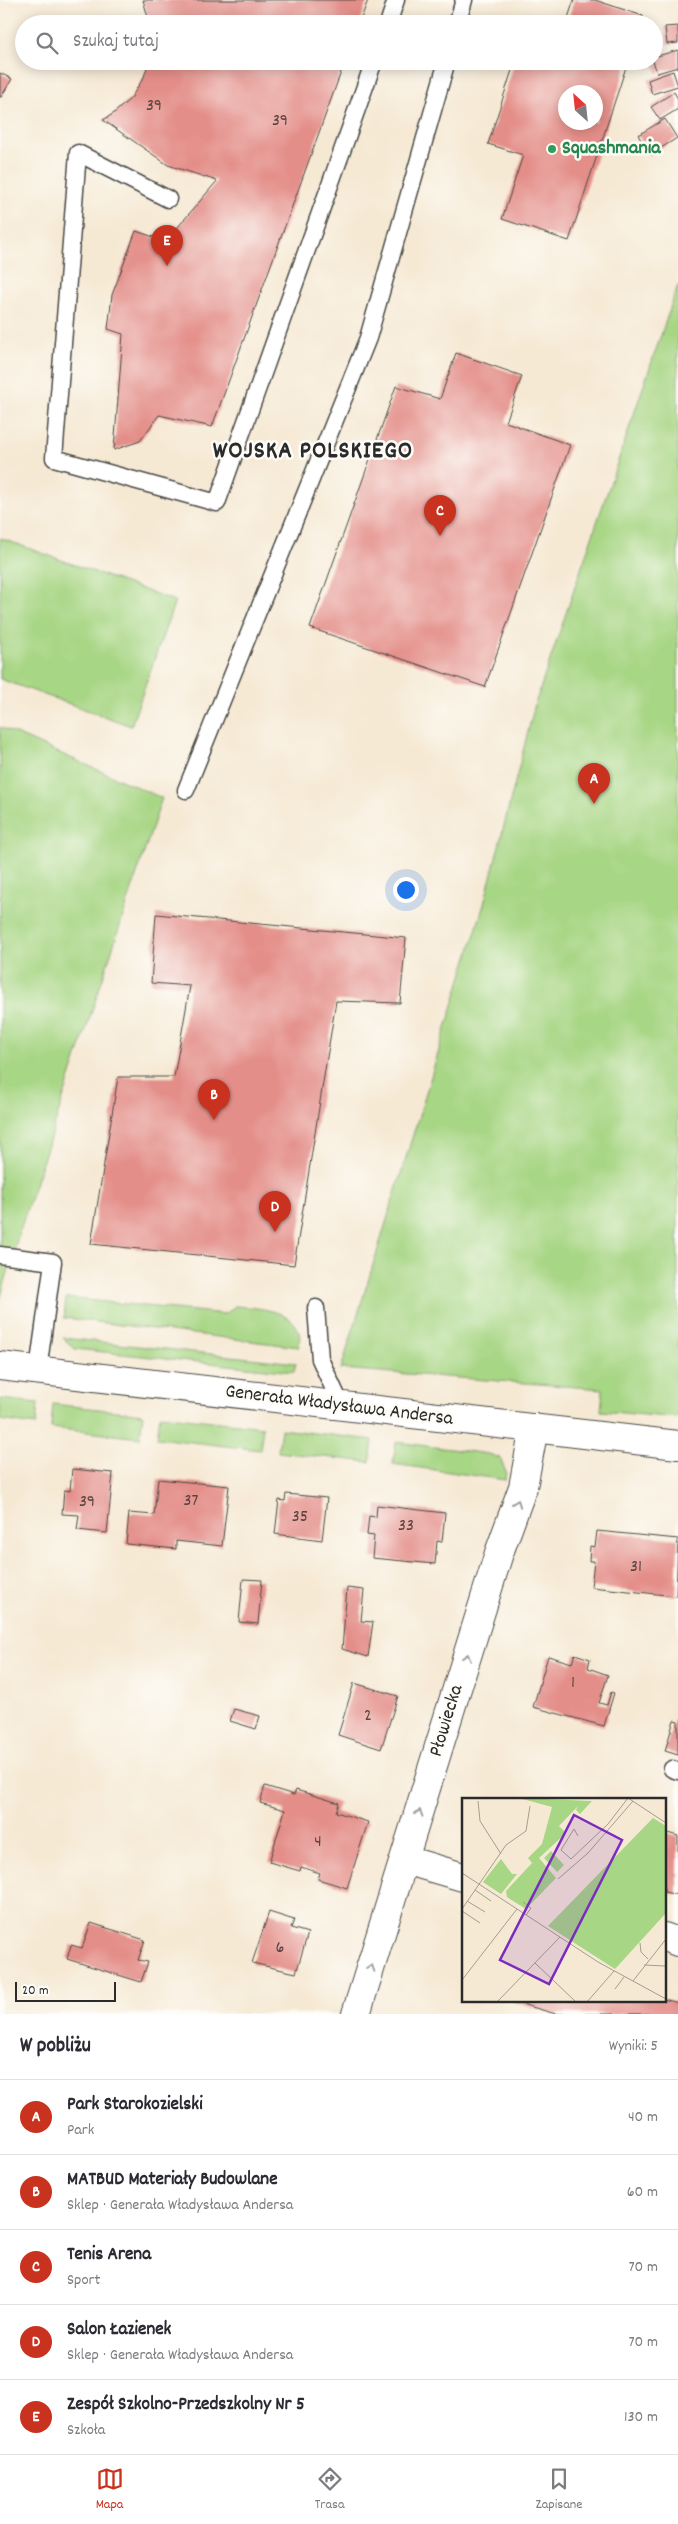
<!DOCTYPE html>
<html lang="pl">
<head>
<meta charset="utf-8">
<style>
	:root { --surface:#fff; --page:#f2f2f3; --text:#2b2b33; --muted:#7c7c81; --line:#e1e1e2; --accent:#c8321e }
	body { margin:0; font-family:Dekko,sans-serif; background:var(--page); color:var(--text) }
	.compass { position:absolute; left:558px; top:85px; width:45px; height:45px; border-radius:50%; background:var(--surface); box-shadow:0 2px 12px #0003; rotate:333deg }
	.scale { position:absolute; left:15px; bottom:12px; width:101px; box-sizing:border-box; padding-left:5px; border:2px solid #2b2b2b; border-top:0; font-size:14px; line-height:18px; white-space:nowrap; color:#2b2b2b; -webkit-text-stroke:4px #fdfcf7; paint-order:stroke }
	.you { position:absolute; left:405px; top:889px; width:18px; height:18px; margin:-12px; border:4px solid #fff; border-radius:50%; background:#1a73e8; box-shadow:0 0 0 8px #1a73e833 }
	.badge { display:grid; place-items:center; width:32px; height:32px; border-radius:50%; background:var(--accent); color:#fff; font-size:16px; font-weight:700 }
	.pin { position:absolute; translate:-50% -41px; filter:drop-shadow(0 1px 2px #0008) }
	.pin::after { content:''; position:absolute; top:26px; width:18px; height:15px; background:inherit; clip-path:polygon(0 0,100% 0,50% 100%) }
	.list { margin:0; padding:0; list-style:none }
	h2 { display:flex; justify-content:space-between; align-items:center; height:65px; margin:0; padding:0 20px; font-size:21px }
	h2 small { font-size:16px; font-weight:400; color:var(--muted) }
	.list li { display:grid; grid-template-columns:32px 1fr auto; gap:15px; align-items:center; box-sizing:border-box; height:75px; padding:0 20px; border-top:1px solid var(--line) }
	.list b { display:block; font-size:19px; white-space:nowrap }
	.list p { margin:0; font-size:16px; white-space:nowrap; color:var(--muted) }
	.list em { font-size:16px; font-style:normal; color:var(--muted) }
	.icon { flex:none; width:28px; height:28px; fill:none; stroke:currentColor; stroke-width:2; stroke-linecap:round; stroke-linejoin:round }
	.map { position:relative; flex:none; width:678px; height:2014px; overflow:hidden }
	.search { position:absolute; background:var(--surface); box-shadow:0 2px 12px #0003; left:15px; right:15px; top:15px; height:55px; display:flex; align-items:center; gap:12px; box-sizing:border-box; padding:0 18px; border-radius:28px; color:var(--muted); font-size:19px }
	.sheet { height:440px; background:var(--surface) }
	nav { display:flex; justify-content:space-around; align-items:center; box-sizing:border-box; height:70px; border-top:1px solid var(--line); background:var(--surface); font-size:14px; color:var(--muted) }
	nav a { display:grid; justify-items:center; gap:2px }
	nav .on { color:var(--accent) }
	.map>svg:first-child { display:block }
</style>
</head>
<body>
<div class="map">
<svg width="678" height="2014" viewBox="0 0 678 2014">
	<rect width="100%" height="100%" fill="#fdfcf7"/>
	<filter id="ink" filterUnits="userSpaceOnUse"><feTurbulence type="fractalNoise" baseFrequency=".02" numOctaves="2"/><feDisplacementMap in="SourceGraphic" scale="10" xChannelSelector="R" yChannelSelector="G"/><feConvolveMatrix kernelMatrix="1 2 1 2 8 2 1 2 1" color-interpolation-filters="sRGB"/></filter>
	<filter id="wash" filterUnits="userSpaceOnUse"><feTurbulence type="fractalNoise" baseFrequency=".0096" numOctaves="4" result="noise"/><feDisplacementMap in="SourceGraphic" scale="20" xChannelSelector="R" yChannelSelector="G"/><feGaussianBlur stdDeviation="1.12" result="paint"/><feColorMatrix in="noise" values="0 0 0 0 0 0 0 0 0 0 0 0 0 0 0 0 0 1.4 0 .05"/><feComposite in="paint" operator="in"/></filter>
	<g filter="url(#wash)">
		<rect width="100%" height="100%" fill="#f6e9d4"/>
		<path fill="#a7d684" stroke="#698058" d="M678,285v1133l-77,-7 2,-22 -262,-20 143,-465 51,-200z
			M0,538l175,63 -44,125 -131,-47z
			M0,727l162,71 -143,435 -19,67z
			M66,1298l159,16 10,-8c25,2 72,4 64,41l-235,-29z
			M63,1338l233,25 -2,9 -219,-23z
			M0,1399l38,4 -2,22 -36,-5z
			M53,1404l90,10 -3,24 -89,-10z
			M160,1415l103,12 -3,23 -103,-12z
			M281,1429l92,11 -3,22 -92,-10z
			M396,1442l93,12 11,4 6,14 -1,8 -112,-16z"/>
		<g id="blocks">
			<path fill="#e48e89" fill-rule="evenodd" d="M143,0h225l-9,24h-209z
				M574,0h21l48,16 -3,8h-74z
				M530,15l25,8v1h-28z
				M678,26v17l-11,1 -2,-17z
				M678,50v17l-21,6 -4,-12 1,-4z
				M149,61h196l-133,366 -53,-12 -19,26 -26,9 9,-116 -15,-5 4,-34 24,-64 30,10 51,-60 -49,-16 -65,-45 10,-6 18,-16 13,-21z
				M515,61h113l-59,180 -67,-22 21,-64 -35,-11zM566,92h30v30h-30z
				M673,71l5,15 -26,8 -4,-14z
				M0,73l12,6 -11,18h-1z
				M674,92l4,7v10l-18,11 -9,-13z
				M665,119l12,19 -27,17 -12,-20z
				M456,353l66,23 -16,46 64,23 -85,242 -175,-59 86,-242 44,13z
				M156,914l250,24 -6,65 -64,-2 -42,264 -203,-21 27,-167h56l16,-91 -39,-3z
				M72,1469l41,4 -6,60 -30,-3 2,-15 -17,-1 2,-24 6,1z
				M158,1479l71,7 -7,60 -46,-5v8l-50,-5 3,-31 25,2z
				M286,1494l41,4 -5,42 -47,-6 4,-34 6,1z
				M377,1505l68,8 -3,29 -5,-1 -2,23 -63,-6 2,-22 -7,-1 2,-19 7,1z
				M597,1531l81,8 -2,57 -85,-9 3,-26h-5l1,-15 5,1z
				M243,1579l19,1 -4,44 -19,-2z
				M347,1588l17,2 -3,31 12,1 -5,35 -26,-8z
				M575,1654l15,5 -2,9 20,7 -9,28 8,2 4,-13 3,1 -10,33 -71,-19 15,-51 24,7z
				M354,1683l44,13 -17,53 -43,-14z
				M234,1709l26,7 -4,13 -26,-8z
				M674,1720l4,1v34l-13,-4z
				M265,1786l29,9 2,-5 43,13 -3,9 32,10 -21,66 -29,-9 2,-6 -19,-6 -1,4 -31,-9 16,-52 -25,-7z
				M664,1832l14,4v59l-14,-3z
				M269,1912l25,8 -3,8 17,5 -12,40 -44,-10z
				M91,1923l54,17 -7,20 10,2 -7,20 -74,-23 4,-14 11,3z
				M664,1999l14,4v11h-122l-45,-13z"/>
		</g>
	</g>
	<g filter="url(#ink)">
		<use href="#blocks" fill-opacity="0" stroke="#494844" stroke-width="1"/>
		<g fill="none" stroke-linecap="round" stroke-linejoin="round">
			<defs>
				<path id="service" d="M388,24l8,-24
					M457,24l7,-24
					M168,199l-90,-46 -24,305 163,45 157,-442
					M186,790l182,-452 79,-277
					M0,1255l53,7 -15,108
					M316,1308l4,51 22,48
					M672,1769l6,2"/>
				<path id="minor" d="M405,1860l58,17
					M664,1937l14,5
					M356,2014l143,-461 24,-66 11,-59"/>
				<path id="tertiary" d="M0,1366l678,79"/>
			</defs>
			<use href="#service" stroke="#494844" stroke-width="19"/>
			<use href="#minor" stroke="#494844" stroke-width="30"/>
			<use href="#tertiary" stroke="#494844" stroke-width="30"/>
			<use href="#service" stroke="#fff" stroke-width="16"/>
			<use href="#minor" stroke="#fff" stroke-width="28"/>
			<use href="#tertiary" stroke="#fff" stroke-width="28"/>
		</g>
		<defs><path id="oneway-chevron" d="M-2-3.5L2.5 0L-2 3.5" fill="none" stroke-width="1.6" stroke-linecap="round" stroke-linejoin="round" transform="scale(1.25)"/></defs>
		<g stroke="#a0a0a0">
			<use href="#oneway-chevron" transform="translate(517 1503) rotate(-70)"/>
			<use href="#oneway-chevron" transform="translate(467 1657) rotate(-73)"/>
			<use href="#oneway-chevron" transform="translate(419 1813) rotate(-73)"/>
			<use href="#oneway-chevron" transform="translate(371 1968) rotate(-72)"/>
		</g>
	</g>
	<circle fill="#2e9e5b" stroke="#fdfcf7" stroke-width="2" cx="552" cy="149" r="5"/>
	<g text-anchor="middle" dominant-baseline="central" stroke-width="5" stroke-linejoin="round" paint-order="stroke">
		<g font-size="18" fill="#594442">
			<text x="154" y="106">39</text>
			<text x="280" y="121">39</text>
			<text x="191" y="1501">37</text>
			<text x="87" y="1502">39</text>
			<text x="300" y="1517">35</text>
			<text x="406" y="1526">33</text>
			<text x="636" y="1567">31</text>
			<text x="573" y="1683">1</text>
			<text x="368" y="1716">2</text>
			<text x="318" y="1842">4</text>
			<text x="280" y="1948">6</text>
		</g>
		<g font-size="20" font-weight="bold" fill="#27864d" stroke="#fdfcf7" text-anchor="start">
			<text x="562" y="149">Squashmania</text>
		</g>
		<g font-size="20" fill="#2b2b2b" stroke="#fdfcf7">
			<text transform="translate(339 1406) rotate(7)">Generała Władysława Andersa</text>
			<text transform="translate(447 1721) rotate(-73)">Płowiecka</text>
		</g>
		<g font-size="25" font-weight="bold" letter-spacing="1" fill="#2b2b2b" stroke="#fdfcf7">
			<text x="313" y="452">WOJSKA POLSKIEGO</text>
		</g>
	</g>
	<g transform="translate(462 1798)">
		<rect width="204" height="204" fill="#f6e9d4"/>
		<path d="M57,0l73,3 -12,13 -4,-4 2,-4 -19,20 7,7 -27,25 17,20 -30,31 -19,-12 -1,-6 26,-28 -4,-5 14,-14 10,-37zM191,20l13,8v87l-51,56 -67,-43zM89,53l13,14 -7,7 -13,-14zM39,61l11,15h5l-16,20 -18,-12z" fill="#a7d684"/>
		<path fill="none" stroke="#a59d90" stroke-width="1" d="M166,0l38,25M16,3l2,20 21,33M116,38l-4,-7 -13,21 10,9 37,-35 20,-26M0,75l136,89 68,37M96,81l30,-26 45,-52M13,92l16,11M5,103l18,11M61,104l8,6 -5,7M0,111l44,-64 20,-14 4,-25M0,113l18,12M178,145l1,9 7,7M73,165l41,39M182,167l21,1M0,182l55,-71M171,183l33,-42M153,191l9,-12M35,204l63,-65M125,204l27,-31"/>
		<path fill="#7b2cbf" fill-opacity="0.15" stroke="#7b2cbf" stroke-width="2.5" d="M112,17l48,25 -73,144 -49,-24z"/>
		<rect width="204" height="204" fill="none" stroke="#2b2b2b" stroke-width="2.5"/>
	</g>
</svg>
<svg class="compass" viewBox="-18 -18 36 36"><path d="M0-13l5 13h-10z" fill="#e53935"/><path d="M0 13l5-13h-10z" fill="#7c7c81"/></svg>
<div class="scale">20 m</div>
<div class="you"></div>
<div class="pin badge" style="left:594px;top:804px">A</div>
<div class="pin badge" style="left:214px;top:1120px">B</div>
<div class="pin badge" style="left:440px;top:536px">C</div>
<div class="pin badge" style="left:275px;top:1232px">D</div>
<div class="pin badge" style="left:167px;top:266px">E</div>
<div class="search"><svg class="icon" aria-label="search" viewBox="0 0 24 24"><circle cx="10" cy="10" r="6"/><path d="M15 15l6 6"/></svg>Szukaj tutaj</div>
</div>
<section class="sheet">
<h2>W pobliżu<small>Wyniki: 5</small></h2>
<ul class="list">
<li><span class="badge">A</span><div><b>Park Starokozielski</b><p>Park</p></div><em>40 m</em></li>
<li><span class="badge">B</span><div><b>MATBUD Materiały Budowlane</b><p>Sklep · Generała Władysława Andersa</p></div><em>60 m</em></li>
<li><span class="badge">C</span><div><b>Tenis Arena</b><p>Sport</p></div><em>70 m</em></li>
<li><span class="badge">D</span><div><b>Salon Łazienek</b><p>Sklep · Generała Władysława Andersa</p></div><em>70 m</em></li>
<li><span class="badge">E</span><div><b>Zespół Szkolno-Przedszkolny Nr 5</b><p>Szkoła</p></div><em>130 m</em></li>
</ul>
</section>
<nav>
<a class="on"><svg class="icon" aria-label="map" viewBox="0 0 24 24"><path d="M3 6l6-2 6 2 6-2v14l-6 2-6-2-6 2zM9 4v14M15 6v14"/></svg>Mapa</a>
<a><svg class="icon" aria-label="directions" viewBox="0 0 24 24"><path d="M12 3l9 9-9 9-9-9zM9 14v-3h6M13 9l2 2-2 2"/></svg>Trasa</a>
<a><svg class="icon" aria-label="saved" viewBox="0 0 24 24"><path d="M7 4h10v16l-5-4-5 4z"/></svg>Zapisane</a>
</nav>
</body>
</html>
